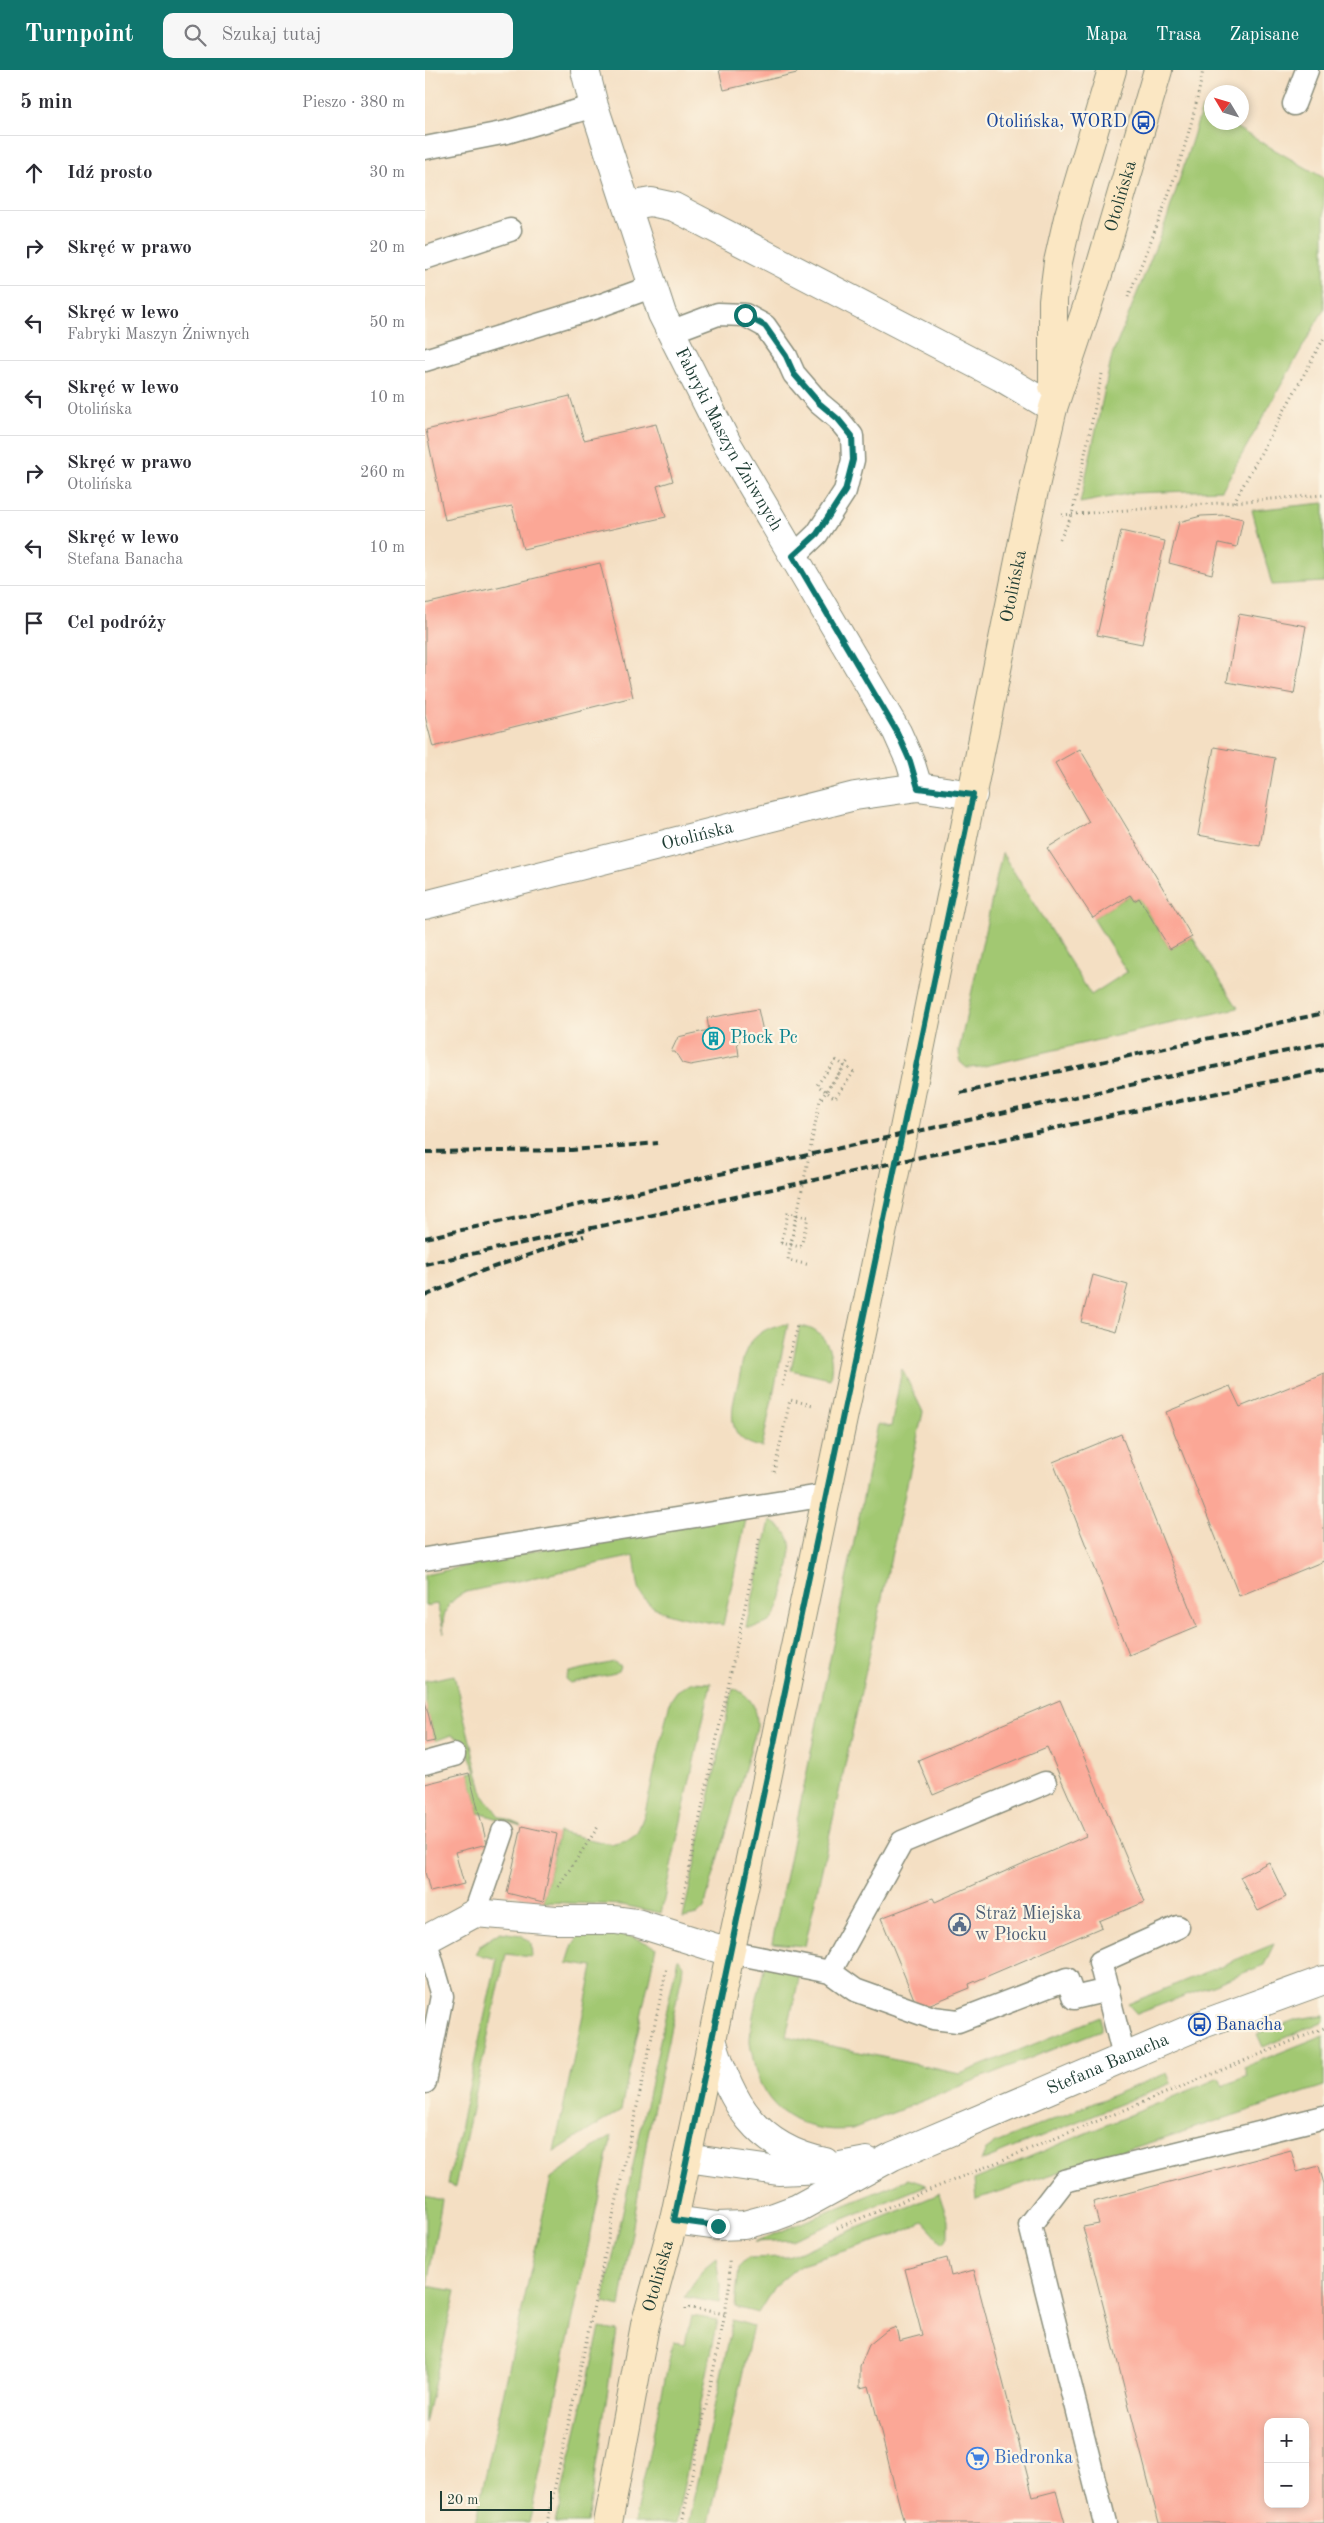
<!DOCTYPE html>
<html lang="pl">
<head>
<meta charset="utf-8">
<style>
	:root { --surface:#fff; --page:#f7f7f7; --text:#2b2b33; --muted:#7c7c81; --line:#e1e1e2; --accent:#0f766e }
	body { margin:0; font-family:"Old Standard TT",serif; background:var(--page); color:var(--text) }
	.controls { position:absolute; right:15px; bottom:15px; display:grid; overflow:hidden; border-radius:10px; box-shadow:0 2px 8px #0003 }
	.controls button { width:45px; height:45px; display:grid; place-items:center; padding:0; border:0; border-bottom:1px solid var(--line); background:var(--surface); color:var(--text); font:25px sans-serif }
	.compass { position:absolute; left:779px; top:15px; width:45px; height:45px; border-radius:50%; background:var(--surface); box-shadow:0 2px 8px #0003; rotate:308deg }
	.scale { position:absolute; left:15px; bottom:12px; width:112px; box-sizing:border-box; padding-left:5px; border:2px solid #1f3d34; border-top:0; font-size:14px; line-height:18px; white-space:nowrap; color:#1f3d34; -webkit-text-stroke:4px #fcf5e5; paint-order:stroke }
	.stop { position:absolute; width:15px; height:15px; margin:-11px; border:4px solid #0f766e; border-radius:50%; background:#fff }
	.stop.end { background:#0f766e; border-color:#fff; box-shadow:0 1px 5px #0008 }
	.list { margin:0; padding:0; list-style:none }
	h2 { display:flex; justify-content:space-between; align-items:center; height:65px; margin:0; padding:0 20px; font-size:21px }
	h2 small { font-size:16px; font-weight:400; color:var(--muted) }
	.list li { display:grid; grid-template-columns:32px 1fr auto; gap:15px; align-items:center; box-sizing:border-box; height:75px; padding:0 20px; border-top:1px solid var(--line) }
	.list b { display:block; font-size:19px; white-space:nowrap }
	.list p { margin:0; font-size:16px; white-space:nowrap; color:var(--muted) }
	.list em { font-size:16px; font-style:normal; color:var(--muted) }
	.icon { flex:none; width:28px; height:28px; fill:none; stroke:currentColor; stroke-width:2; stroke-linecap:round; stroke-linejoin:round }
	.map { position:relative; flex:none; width:899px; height:2453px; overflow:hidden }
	header { display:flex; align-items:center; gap:30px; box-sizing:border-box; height:70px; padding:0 25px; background:var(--accent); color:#fff }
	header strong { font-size:24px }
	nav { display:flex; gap:28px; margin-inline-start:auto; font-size:18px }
	.search { width:350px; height:45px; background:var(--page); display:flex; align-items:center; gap:12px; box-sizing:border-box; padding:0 18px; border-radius:10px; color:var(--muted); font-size:19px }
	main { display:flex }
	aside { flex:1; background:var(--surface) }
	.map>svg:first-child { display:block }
</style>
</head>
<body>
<header>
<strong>Turnpoint</strong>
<div class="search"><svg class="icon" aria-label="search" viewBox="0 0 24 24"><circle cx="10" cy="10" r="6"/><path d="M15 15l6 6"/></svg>Szukaj tutaj</div>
<nav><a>Mapa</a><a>Trasa</a><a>Zapisane</a></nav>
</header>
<main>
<aside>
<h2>5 min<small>Pieszo · 380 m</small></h2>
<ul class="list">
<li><svg class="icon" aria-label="ahead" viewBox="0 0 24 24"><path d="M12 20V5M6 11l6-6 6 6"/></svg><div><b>Idź prosto</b></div><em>30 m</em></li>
<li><svg class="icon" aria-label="right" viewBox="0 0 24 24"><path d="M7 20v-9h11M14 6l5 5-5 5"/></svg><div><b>Skręć w prawo</b></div><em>20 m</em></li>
<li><svg class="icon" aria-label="left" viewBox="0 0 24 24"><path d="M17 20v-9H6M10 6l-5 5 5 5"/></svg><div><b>Skręć w lewo</b><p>Fabryki Maszyn Żniwnych</p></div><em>50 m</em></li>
<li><svg class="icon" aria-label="left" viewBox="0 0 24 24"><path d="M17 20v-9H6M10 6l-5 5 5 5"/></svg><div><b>Skręć w lewo</b><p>Otolińska</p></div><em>10 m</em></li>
<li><svg class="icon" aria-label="right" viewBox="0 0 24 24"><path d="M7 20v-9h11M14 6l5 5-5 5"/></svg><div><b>Skręć w prawo</b><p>Otolińska</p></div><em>260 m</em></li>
<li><svg class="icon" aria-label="left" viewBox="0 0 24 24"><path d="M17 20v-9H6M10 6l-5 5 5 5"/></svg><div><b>Skręć w lewo</b><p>Stefana Banacha</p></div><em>10 m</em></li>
<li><svg class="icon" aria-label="arrive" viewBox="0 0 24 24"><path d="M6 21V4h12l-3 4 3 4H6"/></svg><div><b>Cel podróży</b></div></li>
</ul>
</aside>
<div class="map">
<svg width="899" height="2453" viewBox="0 0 899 2453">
	<rect width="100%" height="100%" fill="#fcf5e5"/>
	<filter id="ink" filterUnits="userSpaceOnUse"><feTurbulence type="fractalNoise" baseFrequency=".02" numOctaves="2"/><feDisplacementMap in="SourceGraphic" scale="10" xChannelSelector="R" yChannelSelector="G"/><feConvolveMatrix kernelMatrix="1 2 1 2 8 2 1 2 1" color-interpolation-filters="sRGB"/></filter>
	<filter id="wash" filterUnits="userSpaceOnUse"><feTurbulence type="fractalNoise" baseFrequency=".0096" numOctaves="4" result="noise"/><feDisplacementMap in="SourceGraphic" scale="20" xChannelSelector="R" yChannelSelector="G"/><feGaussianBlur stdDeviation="1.12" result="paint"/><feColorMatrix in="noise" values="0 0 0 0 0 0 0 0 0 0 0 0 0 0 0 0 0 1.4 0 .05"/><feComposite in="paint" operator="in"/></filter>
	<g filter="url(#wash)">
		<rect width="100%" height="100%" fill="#f4dfc3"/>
		<path fill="#a2c872" stroke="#608253" d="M777,38l9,5v9l17,1 96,55v131l-102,181 -90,3 -52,10 32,-147 56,-140z
			M899,433v79l-52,3 -20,-75z
			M577,783l89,142 36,-23 -34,-54 37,-23 4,6 5,-3 31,51 22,-12 46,71 -258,59 -13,1 -7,-6 -1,-12z
			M363,1254l-26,123c-40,-7 -30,-40 -23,-68 3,-13 4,-27 12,-37 10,-12 22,-17 37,-18z
			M375,1256c28,4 35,29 30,53l-39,-9z
			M477,1299l21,43 -118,534 -33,-3 106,-519 13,3z
			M285,1442l37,3 -24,110c-21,-5 -68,-8 -80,-28 -7,-12 -6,-28 -9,-41l-168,36c-17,7 -26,23 -22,41l-7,-29 -12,2v-31z
			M345,1451c10,4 18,11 20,22 3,14 -8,65 -18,76 -7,7 -16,8 -26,8z
			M189,1592l6,4 -2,5 -3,2 -45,10 -5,-4 4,-7z
			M29,1605l29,120 16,21 23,10 -43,-13 -10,-40 7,-2 -14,-32 -11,-4 -16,6 -10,-38v-22z
			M267,1612l19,1 -50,230 -39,-8 -79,-3 15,-70 52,12 17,-4 10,-7 8,-20 25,-112 7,-10z
			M308,1618c18,7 25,21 24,39l-53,181 -7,7 -14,3z
			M75,1862l21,3 10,8 1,14 -26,-3 -51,233 -7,-3 49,-225 -22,-5 5,-9z
			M177,1862l31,5 23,10 -35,163 -67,42 39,-185 -26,-4 6,-19 8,-11z
			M849,1874l-10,21 -127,49 -9,-10z
			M253,1888l5,7 -1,10 -35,164 -27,168 -17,-4z
			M340,1895l35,9 -14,62 174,38 141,-57v13l-249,99c-49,6 -91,-19 -99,-70 -1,-6 -3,-13 -3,-19 1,-25 10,-51 15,-75z
			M899,1945v6l-61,26 -6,-13 40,-15z
			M899,1965v51l-348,113 -2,-19 245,-102 4,8 24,-10 -3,-9z
			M742,2003l4,10 -190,78 4,-10 11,-8z
			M187,2065l-83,388h-54l76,-345z
			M483,2109l19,6 -135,55 -37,2z
			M514,2124l9,26v17l-6,6 -19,-21 -27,13 -95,29 -27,23 -16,26 -23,-6 4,-40 9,-9 40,-1z
			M0,2126l17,4 -15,86 29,5 -31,132z
			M291,2188l4,27 -1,18 -34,-6 19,-29z
			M266,2246l27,4 -42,203h-42l39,-181 12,2z
			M308,2250l20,6 -5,23 -39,174h-20z
			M175,2258l17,3 -30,192h-32z"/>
		<g id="blocks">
			<path fill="#fba796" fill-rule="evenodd" d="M294,0h78v3l-73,17z
				M145,326l14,44 72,-16 17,57 -16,5 9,31 -143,32 -11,-43 -67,14 -19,-90z
				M800,445l18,4 -6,28 -18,-4 -7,31 -43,-11 10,-41 22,-6z
				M696,461l44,10 -23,103 -45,-9z
				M175,493l33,134 -200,50 -8,-31v-112z
				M814,544l67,12 -12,68 -67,-12z
				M789,677l61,11 -15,88 -62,-11z
				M655,679l112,188 -22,12 -31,-51 -5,3 -4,-6 -37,23 -46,-70 42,-26 -34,-59z
				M333,939l6,27 -27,5 2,15 -49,9 -8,-2 -7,-11h-4l7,-15 31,-7 -2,-12z
				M668,1205l35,10 -13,46 -34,-9z
				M899,1303v188l-85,35 -73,-184 64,-26 10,21z
				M696,1364l76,193 -68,28 -76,-193z
				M635,1630l85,202 -46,19 3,6 -133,57 1,4 -52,21 -37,-91 52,-20 2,4 151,-66 -39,-89 -114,48 -15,-35z
				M0,1631l10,40 -10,2z
				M44,1703l18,71 -32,8 9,32 -34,8 -5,-20v-88z
				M97,1756l35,8 -14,68 -36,-9z
				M844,1792l17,35 -28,14 -18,-34z
				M866,2080l6,22 22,-6 5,18v339h-165l-76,-296 16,-3 -6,-22zM843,2352h37v82h-37z
				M522,2188l4,18 23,-6 59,227 23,-6 9,32h-161l-35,-137 -9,2v-22l9,-21 17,-14 10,-4 3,14 23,-6 -17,-66z"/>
		</g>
	</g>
	<g filter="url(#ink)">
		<use href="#blocks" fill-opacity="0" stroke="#8a8e7c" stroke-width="1"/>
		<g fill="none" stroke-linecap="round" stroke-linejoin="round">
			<defs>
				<path id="service" d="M869,34l13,-34
					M0,78l82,-16 87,-26
					M0,188l85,-28
					M245,262l48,-18 27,1 20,11 21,30 8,18 25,29 19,16 14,17 1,24 -8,31 -28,43 -24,23
					M0,290l171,-53 55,-20
					M0,1489l402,-64
					M0,1693l29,-8
					M50,1843l28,-81
					M0,1868l17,58 -17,86
					M304,1882l101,20 25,18 78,28 25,3 109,-42 7,19 34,-8
					M405,1902l72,-130 143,-59
					M699,1987l-24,-95 78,-35
					M680,2453l-75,-298 34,-44 260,-64"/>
				<g id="minor">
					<path id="s1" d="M160,0l9,36 68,208 66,131 169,287 13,29 8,26"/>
					<path d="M202,136l24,-4 23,5 327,170 52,31"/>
					<path id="s2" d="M0,835l430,-109 63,-9 55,8"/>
					<path d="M0,1870l50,-27 81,7h59l22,3 92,29"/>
					<path d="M287,1969c18,63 44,109 113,123"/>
					<path d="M262,2088l91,13 46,-2 43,-8"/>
					<path id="s3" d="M249,2150l44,6 26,-1 30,-8 24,-9 95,-52 307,-131 124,-45"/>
				</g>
				<g id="secondary">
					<path d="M628,316v-86l5,-38 10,-44 44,-148"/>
					<path id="s4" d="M183,2453l37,-198 29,-105 13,-62 216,-1024 124,-613 26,-113 46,-137 59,-201"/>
				</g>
			</defs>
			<use href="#service" stroke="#8a8e7c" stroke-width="25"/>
			<use href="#minor" stroke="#8a8e7c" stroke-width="30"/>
			<use href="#secondary" stroke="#8a8e7c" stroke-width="30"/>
			<path stroke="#8a8e7c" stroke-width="3" stroke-dasharray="1 4" stroke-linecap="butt" d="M703,227c31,-75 61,-148 75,-227
				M809,432l90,-164
				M637,445l262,-20
				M635,469l12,-24 30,-141
				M411,990l-19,25 18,13 19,-26
				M401,1021l22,-30
				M371,1144l-8,46 22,5
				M356,1173l7,-30 20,4 -7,30
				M357,1316l15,-61
				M349,1402l16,-72 23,5
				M133,1817l40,-60
				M257,1832l78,-366
				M412,2158l487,-200
				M261,2239v-2l39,7
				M122,2453l120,-556
				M257,2453l43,-209 5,-33 -1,-23"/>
			<use href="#service" stroke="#fff" stroke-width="22"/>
			<use href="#minor" stroke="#fff" stroke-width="28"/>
			<use href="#secondary" stroke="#fbe7c3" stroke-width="28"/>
			<path stroke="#1f3d34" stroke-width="4" stroke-dasharray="8 4" stroke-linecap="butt" d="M535,1023l364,-80
				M0,1082l147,-2 86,-7
				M0,1168l899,-195
				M0,1194l899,-194
				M0,1226l57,-25 102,-35"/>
			<path stroke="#8a8e7c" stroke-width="3" stroke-dasharray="1 4" stroke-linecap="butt" d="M411,990l18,12
				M356,1173l20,4
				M366,1175l29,-145 25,-34"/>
		</g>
	</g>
	<g fill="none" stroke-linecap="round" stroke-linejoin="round" filter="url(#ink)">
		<path stroke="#0f766e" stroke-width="6" d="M293,2156l-44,-6 299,-1425 -55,-7 -8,-27 -13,-29 -104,-176 24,-22 28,-43 8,-31 -1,-24 -14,-17 -19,-16 -25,-29 -8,-18 -21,-30 -20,-11"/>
	</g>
	<defs>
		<symbol id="bus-ring" viewBox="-11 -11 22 22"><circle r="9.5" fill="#fcf5e5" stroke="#1a4fb4" stroke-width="1.5"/><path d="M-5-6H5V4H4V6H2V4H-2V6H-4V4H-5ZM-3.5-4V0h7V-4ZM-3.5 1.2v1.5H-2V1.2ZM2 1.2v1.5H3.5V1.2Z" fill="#1a4fb4"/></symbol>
		<symbol id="building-ring" viewBox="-11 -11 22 22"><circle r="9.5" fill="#fcf5e5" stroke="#0f9aa8" stroke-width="1.5"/><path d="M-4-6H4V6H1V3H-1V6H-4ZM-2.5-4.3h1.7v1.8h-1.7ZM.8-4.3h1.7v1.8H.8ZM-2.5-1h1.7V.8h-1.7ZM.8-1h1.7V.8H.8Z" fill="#0f9aa8"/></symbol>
		<symbol id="civic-ring" viewBox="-11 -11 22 22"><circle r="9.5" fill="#fcf5e5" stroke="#5c6f8a" stroke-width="1.5"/><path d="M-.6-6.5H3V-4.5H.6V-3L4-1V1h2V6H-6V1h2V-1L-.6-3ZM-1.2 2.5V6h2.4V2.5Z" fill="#5c6f8a"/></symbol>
		<symbol id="supermarket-ring" viewBox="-11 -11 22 22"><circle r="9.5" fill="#fcf5e5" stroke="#3f7fe0" stroke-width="1.5"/><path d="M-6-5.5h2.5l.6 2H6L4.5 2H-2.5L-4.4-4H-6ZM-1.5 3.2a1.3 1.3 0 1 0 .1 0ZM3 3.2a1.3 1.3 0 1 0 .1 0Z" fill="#3f7fe0"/></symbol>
	</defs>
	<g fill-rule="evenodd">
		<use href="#bus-ring" x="706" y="40" width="25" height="25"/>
		<use href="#building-ring" x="276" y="956" width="25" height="25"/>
		<use href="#civic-ring" x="522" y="1842" width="25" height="25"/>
		<use href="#bus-ring" x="762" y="1942" width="25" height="25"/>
		<use href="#supermarket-ring" x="540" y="2376" width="25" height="25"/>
	</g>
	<g text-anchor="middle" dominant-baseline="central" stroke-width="4.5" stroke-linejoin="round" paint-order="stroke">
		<g font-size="18" fill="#164399" stroke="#fcf5e5" text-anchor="end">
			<text x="702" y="52">Otolińska, WORD</text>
			<text x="791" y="1955" text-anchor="start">Banacha</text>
		</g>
		<g font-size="18" fill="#1f3d34" stroke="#fcf5e5">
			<text stroke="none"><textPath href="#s4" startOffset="2384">Otolińska</textPath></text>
			<text stroke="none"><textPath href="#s1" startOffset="398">Fabryki Maszyn Żniwnych</textPath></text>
			<text stroke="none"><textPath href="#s4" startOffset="1979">Otolińska</textPath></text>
			<text stroke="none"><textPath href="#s2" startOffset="281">Otolińska</textPath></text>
			<text stroke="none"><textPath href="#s3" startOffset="469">Stefana Banacha</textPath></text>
			<text stroke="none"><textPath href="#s4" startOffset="252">Otolińska</textPath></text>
		</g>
		<g font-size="18" fill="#0d838f" stroke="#fcf5e5" text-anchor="start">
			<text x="305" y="968">Płock Pc</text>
		</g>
		<g font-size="18" fill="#4e5e75" stroke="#fcf5e5" text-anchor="start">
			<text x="550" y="1844">Straż Miejska<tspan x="550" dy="21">w Płocku</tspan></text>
		</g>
		<g font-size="18" fill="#366cbe" stroke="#fcf5e5" text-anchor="start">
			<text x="569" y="2388">Biedronka</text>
		</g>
	</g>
</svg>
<div class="controls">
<button>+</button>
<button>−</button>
</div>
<svg class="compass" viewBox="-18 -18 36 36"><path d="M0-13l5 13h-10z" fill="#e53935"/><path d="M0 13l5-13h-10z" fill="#7c7c81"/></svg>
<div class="scale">20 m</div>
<div class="stop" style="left:320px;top:245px"></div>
<div class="stop end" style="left:293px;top:2156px"></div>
</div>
</main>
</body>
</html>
